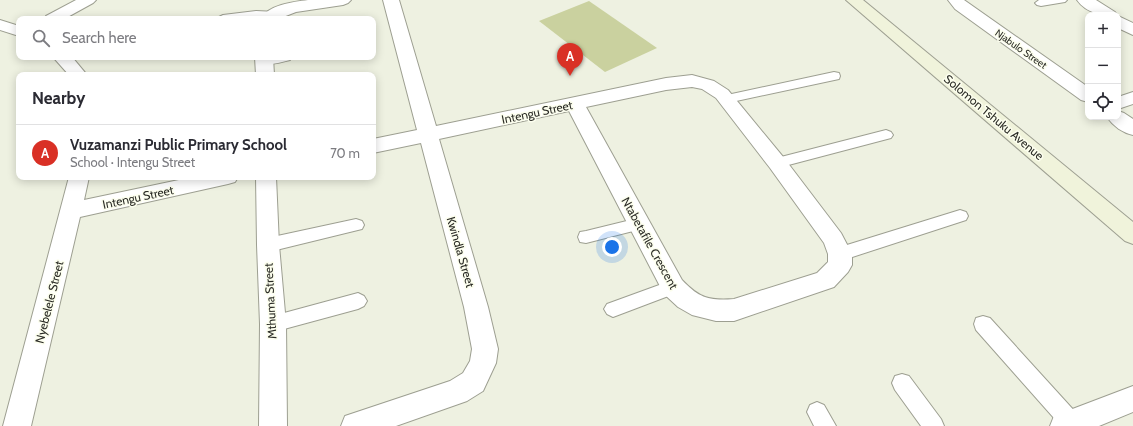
<!DOCTYPE html>
<html lang="en">
<head>
<meta charset="utf-8">
<style>
	:root { --surface:#fff; --page:#f2f2f3; --text:#2b2b33; --muted:#7c7c81; --line:#e1e1e2; --accent:#d93025 }
	body { margin:0; font-family:Cabin,sans-serif; background:var(--page); color:var(--text) }
	.controls { position:absolute; right:12px; top:12px; display:grid; overflow:hidden; border-radius:8px; box-shadow:0 2px 10px #0003 }
	.controls button { width:36px; height:36px; display:grid; place-items:center; padding:0; border:0; border-bottom:1px solid var(--line); background:var(--surface); color:var(--text); font:20px sans-serif }
	.you { position:absolute; left:612px; top:247px; width:14px; height:14px; margin:-10px; border:3px solid #fff; border-radius:50%; background:#1a73e8; box-shadow:0 0 0 6px #1a73e833 }
	.badge { display:grid; place-items:center; width:26px; height:26px; border-radius:50%; background:var(--accent); color:#fff; font-size:13px; font-weight:700 }
	.pin { position:absolute; translate:-50% -33px; filter:drop-shadow(0 1px 2px #0008) }
	.pin::after { content:''; position:absolute; top:21px; width:14px; height:12px; background:inherit; clip-path:polygon(0 0,100% 0,50% 100%) }
	.list { margin:0; padding:0; list-style:none }
	h2 { display:flex; justify-content:space-between; align-items:center; height:52px; margin:0; padding:0 16px; font-size:17px }
	h2 small { font-size:13px; font-weight:400; color:var(--muted) }
	.list li { display:grid; grid-template-columns:26px 1fr auto; gap:12px; align-items:center; box-sizing:border-box; height:56px; padding:0 16px; border-top:1px solid var(--line) }
	.list b { display:block; font-size:15px; white-space:nowrap }
	.list p { margin:0; font-size:13px; white-space:nowrap; color:var(--muted) }
	.list em { font-size:13px; font-style:normal; color:var(--muted) }
	.icon { flex:none; width:22px; height:22px; fill:none; stroke:currentColor; stroke-width:2; stroke-linecap:round; stroke-linejoin:round }
	.map { position:relative; flex:none; width:1133px; height:426px; overflow:hidden }
	.search { position:absolute; background:var(--surface); box-shadow:0 2px 10px #0003; left:16px; top:16px; width:360px; height:44px; display:flex; align-items:center; gap:10px; box-sizing:border-box; padding:0 14px; border-radius:8px; color:var(--muted); font-size:15px }
	.panel { position:absolute; background:var(--surface); box-shadow:0 2px 10px #0003; left:16px; top:72px; width:360px; height:108px; border-radius:8px }
	.map>svg:first-child { display:block }
</style>
</head>
<body>
<div class="map">
<svg width="1133" height="426" viewBox="0 0 1133 426">
	<rect width="100%" height="100%" fill="#eef1e1"/>
	<path fill="#cad19f" d="M589,1l68,47 -52,24 -66,-51z"/>
	<g fill="none" stroke-linecap="round" stroke-linejoin="round">
		<defs>
			<path id="lane" d="M1067,0l-2,2 -24,4 -4,-1 -2,-2 4,-3z
				M256,11l21,1 2,2 -2,2 -4,1 -56,2 2,-2 4,-2z
				M265,57h27l-2,3c-9,2 -21,6 -30,4l-2,-3 2,-3z
				M834,72l5,1 1,3 -1,3 -112,24 -5,-1 -2,-3 2,-3 5,-1z
				M886,130l5,2 2,3 -2,3 -114,30 -5,-1 -2,-4 2,-4 5,-1z
				M960,210l6,2 2,4 -2,4 -126,41 -6,-2 -2,-5 2,-5z
				M639,218l6,2 2,4 -2,4 -59,15 -6,-1 -2,-5 2,-5 6,-1z
				M356,219l6,2 2,4 -2,4 -94,23 -6,-2 -2,-5 2,-5 6,-2z
				M673,280l6,2 3,5 -3,5 -66,25 -6,-3 -3,-5 3,-5z
				M358,293l6,3 3,5 -3,5 -6,3 -85,23 -7,-2 -2,-6 2,-6 7,-2z
				M983,316l7,2 89,98 3,7 -1,3h-20l-85,-96 -2,-6 2,-6z
				M902,374l7,2 32,43 3,7h-23l-26,-36 -3,-7 3,-7z
				M817,402l7,3 12,21h-22l-7,-14 3,-7z"/>
			<path id="street" d="M76,0h20l-3,3 -29,16h-20l2,-3z
				M308,0h43l-3,3 -5,2 -47,7 -18,7h-18c9,-14 32,-17 48,-19z
				M383,0h16l37,126 230,-48 26,-3 22,6 14,9 56,68 57,75 11,21v11l-4,7 -14,15 -100,34h-18l-24,-6 -14,-8 -14,-13 -95,-183 -130,28 49,168 10,42 -2,14 -13,28 -16,10 -71,25h-55l4,-10 105,-35 13,-8 7,-12 2,-12 -8,-42 -43,-164 -48,10v-14l44,-9zM692,87l10,2 14,9 54,70 54,75 4,11v8l-11,11 -83,26c-25,2 -35,-1 -52,-19l-96,-173 80,-17z
				M948,0h16l124,87v15l-7,-2 -126,-91z
				M1077,0h19l19,12 2,3c-15,0 -30,-1 -40,-15z
				M1118,16l15,7v12l-15,-7z
				M0,20l19,6v10l-19,-6z
				M53,57h19l15,18h-18z
				M255,57h18l1,18h-18z
				M1133,92v12l-15,5v-12z
				M1118,111l6,2 9,6v16c-10,-2 -20,-9 -26,-18h11z
				M69,177h20l-5,23 109,-23h45l-3,5 -7,2 -148,33 -49,209h-28z
				M256,177h20l3,68 7,79 1,102h-28l1,-102 -3,-79z
				M1133,386v26l-34,14h-49l4,-10z"/>
			<path id="secondary" d="M846,0h17l270,222v22l-8,-3z"/>
		</defs>
		<use href="#lane" stroke="#9d9f91" stroke-width="2"/>
		<use href="#street" stroke="#9d9f91" stroke-width="2"/>
		<use href="#secondary" stroke="#9d9f91" stroke-width="2"/>
		<use href="#lane" fill="#fff" fill-rule="evenodd"/>
		<use href="#street" fill="#fff" fill-rule="evenodd"/>
		<use href="#secondary" fill="#f0f3db" fill-rule="evenodd"/>
	</g>
	<g text-anchor="middle" dominant-baseline="central" stroke-width="3" stroke-linejoin="round" paint-order="stroke">
		<g font-size="10" fill="#2b2c26" stroke="#fcfeee">
			<text transform="translate(1021 49) rotate(35)">Njabulo Street</text>
		</g>
		<g font-size="12" fill="#2b2c26" stroke="#fcfeee">
			<text transform="translate(537 112) rotate(-12)">Intengu Street</text>
			<text transform="translate(994 117) rotate(40)">Solomon Tshuku Avenue</text>
			<text transform="translate(138 197) rotate(-12)">Intengu Street</text>
			<text transform="translate(650 243) rotate(61)">Ntabetafile Crescent</text>
			<text transform="translate(461 252) rotate(74)">Kwindla Street</text>
			<text transform="translate(270 301) rotate(-93)">Mthuma Street</text>
			<text transform="translate(49 302) rotate(-76)">Nyebelele Street</text>
		</g>
	</g>
</svg>
<div class="controls">
<button>+</button>
<button>−</button>
<button><svg class="icon" aria-label="locate" viewBox="0 0 24 24"><circle cx="12" cy="12" r="6"/><path d="M12 2v4M12 18v4M2 12h4M18 12h4"/></svg></button>
</div>
<div class="you"></div>
<div class="pin badge" style="left:570px;top:76px">A</div>
<div class="search"><svg class="icon" aria-label="search" viewBox="0 0 24 24"><circle cx="10" cy="10" r="6"/><path d="M15 15l6 6"/></svg>Search here</div>
<section class="panel">
<h2>Nearby<small></small></h2>
<ul class="list">
<li><span class="badge">A</span><div><b>Vuzamanzi Public Primary School</b><p>School · Intengu Street</p></div><em>70 m</em></li>
</ul>
</section>
</div>
</body>
</html>
